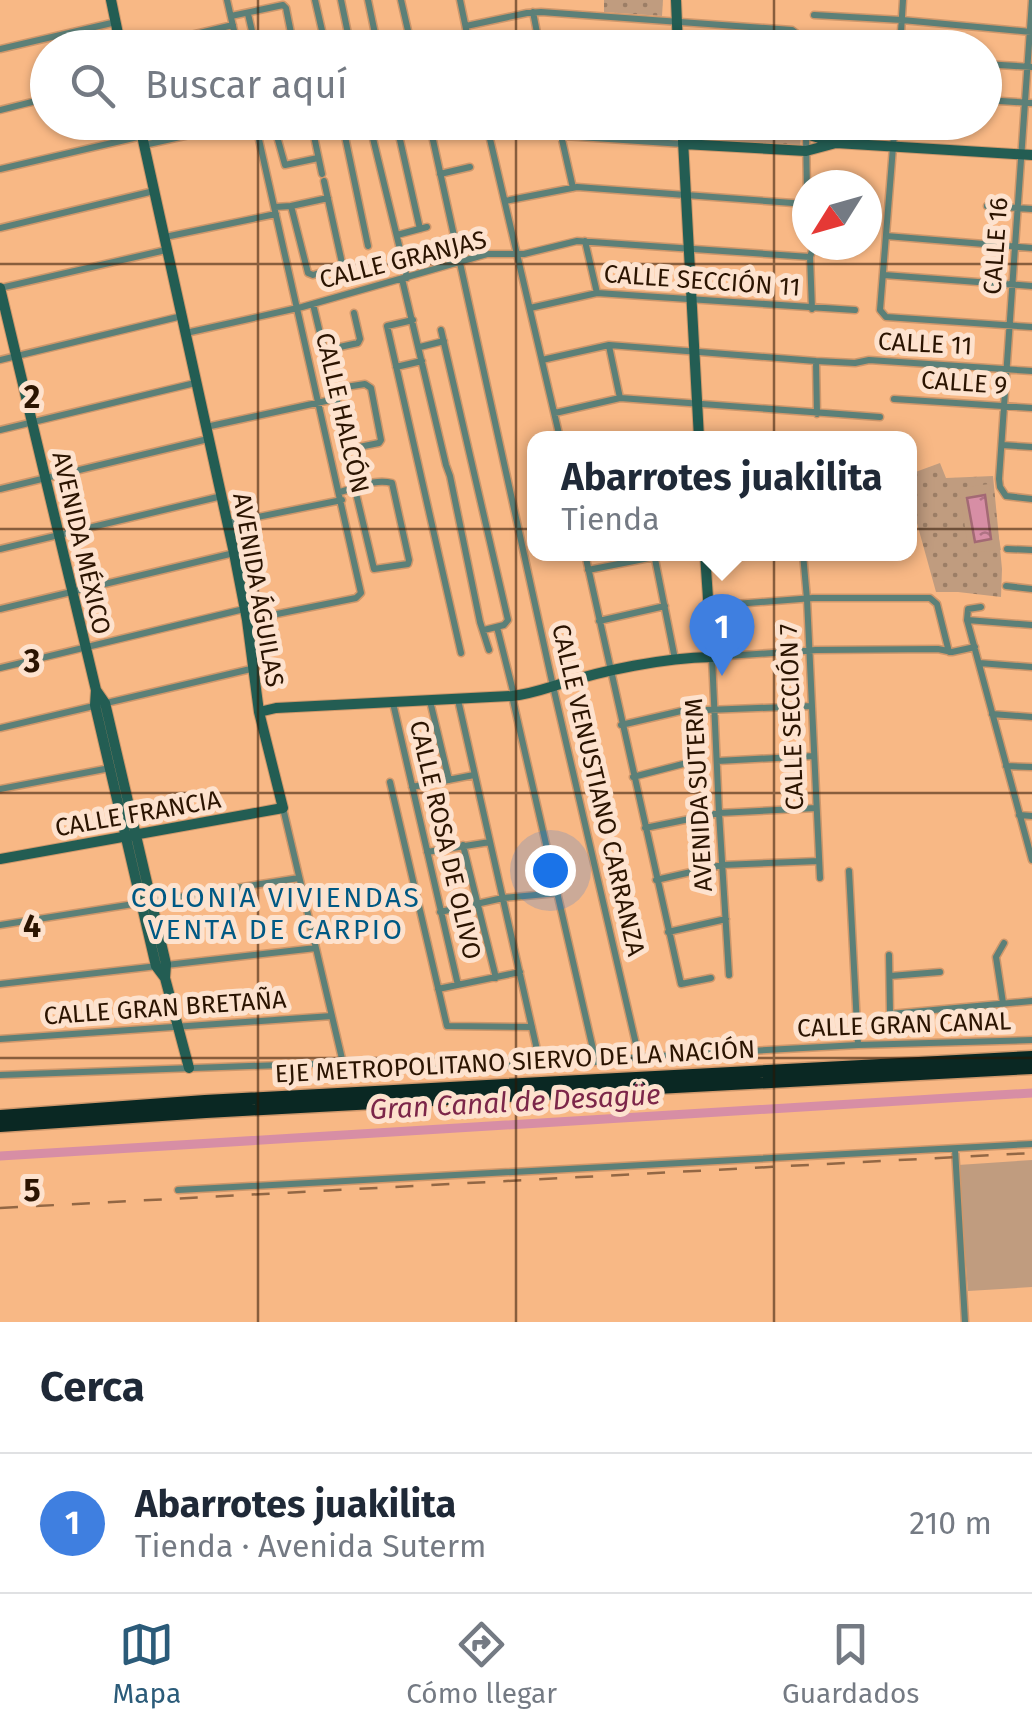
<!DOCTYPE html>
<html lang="es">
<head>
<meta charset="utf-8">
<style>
	:root { --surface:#fff; --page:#f2f2f3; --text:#1f2937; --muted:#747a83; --line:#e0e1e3; --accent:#2b5b79 }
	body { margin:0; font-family:"Fira Sans",sans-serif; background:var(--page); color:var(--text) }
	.compass { position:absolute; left:792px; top:170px; width:90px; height:90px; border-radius:50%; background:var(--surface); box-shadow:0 2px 8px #0004; rotate:233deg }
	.you { position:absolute; left:550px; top:870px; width:35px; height:35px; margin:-25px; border:8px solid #fff; border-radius:50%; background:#1a73e8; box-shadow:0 0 0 15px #1a73e833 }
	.badge { display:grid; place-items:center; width:65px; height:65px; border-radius:50%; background:var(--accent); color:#fff; font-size:32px; font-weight:700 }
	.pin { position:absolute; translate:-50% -82px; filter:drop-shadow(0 2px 5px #0008) }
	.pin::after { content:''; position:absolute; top:52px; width:35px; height:30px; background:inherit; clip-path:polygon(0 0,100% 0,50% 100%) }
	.popup { position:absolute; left:527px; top:431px; width:390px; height:130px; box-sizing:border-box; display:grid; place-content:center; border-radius:20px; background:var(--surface); filter:drop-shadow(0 2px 8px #0005); font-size:32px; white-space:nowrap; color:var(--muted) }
	.popup b { font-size:38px; color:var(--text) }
	.popup::after { content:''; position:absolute; left:50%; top:100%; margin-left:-20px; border:20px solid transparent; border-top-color:var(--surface) }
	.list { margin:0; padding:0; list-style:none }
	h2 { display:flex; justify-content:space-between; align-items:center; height:130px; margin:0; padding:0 40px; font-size:42px }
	h2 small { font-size:32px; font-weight:400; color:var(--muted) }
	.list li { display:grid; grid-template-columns:65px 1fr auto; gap:30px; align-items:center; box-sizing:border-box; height:140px; padding:0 40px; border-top:2px solid var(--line) }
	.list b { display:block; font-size:38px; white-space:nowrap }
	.list p { margin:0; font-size:32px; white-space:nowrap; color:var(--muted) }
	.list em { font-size:32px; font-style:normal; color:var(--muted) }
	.icon { flex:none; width:55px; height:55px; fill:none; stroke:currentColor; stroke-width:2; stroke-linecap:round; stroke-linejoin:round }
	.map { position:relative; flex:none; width:1032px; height:1322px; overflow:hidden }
	.search { position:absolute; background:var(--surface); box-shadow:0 2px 8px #0004; left:30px; right:30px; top:30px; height:110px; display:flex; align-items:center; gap:25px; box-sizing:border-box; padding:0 35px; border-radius:55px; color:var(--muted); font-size:38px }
	.sheet { height:270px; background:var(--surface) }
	nav { display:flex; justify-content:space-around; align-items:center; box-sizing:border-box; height:140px; border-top:2px solid var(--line); background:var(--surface); font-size:28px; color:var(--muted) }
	nav a { display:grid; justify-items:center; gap:5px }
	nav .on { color:var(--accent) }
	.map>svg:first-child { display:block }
</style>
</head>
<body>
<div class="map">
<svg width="1032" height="1322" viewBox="0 0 1032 1322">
	<defs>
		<pattern id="park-dots" width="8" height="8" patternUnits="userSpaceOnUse" patternTransform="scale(2.5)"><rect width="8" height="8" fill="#c09c7f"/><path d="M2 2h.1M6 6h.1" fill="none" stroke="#9c7e66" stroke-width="1.8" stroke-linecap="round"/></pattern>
		<pattern id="water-ripples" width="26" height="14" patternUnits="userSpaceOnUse" patternTransform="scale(2.5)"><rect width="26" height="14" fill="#d78ea5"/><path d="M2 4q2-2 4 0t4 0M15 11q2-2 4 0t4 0" fill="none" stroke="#af7384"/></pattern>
	</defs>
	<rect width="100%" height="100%" fill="#f8b885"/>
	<path fill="url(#park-dots)" d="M604,0h59l-1,16 -58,-4z
		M690,130l111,7 -1,11 -110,-6z
		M940,463l6,15 47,-2 9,93 -1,28 -43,-5h-22l-26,-94v-24z"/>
	<path fill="#c09c7f" d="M989,484l12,66 -32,3 -10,-65z
		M1032,1160v127l-64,4 -10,-126z"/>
	<path fill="url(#water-ripples)" stroke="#a36974" stroke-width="2.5" d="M985,495l6,44 -16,3 -8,-44z"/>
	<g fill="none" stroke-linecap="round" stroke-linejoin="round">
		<path stroke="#d78ea5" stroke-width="9" d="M0,1156l1032,-63"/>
		<defs>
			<path id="street" d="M227,0l11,48
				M315,0l11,48
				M341,0l10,48
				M368,0l10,48
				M401,0l11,48
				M460,0l10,48
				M1032,0l-33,479 1,8 6,9 26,3
				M533,12l7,36
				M248,14l8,34
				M814,15l88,5 129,12
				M231,16l52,-11 3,3 8,40
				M466,26l61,-13 14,-1 251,18 4,3 1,15
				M137,48l96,-23
				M900,48l3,-48
				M0,49l116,-27
				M984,64l48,3
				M984,100l48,3
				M0,110l48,-12
				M273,122l12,43 33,-7
				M311,122l11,52
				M342,122l26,124
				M369,122l38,156
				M396,122l24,107
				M429,122l124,564 86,371
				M486,122l74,316
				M558,122l15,66
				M632,122l50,3
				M895,122l-15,188 6,7 146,10
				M488,131l195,13
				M806,135l1,57
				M144,145l104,-23
				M0,169l142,-33
				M440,174l30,-7
				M505,201l72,-14 230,17
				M291,206l17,67 5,2 27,-9 2,-3 -18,-82
				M987,206l45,3
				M275,207l16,-1 37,-8
				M0,228l154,-37
				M397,235l30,-8
				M886,236l146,12
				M165,237l111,-23
				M585,241l12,52
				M884,275l148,11
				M402,279l44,186 4,11 30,146 9,28
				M0,288l166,-38
				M313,304l10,42 3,4 32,-7 2,-4 -6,-26
				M530,308l67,-15 258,17
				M812,309l-2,-52 4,-12
				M413,320l-26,6 74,327
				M441,330l67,290 -4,5 -20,5
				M186,333l116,-26 185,-53h37l53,-13 233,16
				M609,346l11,52
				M420,347l24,-6
				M0,360l182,-44
				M542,360l67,-15 207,16 39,2 14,-3 163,11
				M816,361l1,53
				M396,367l26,-6
				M365,384l6,4 10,52 -2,3 -30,6 -3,-3 -11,-55 4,-3z
				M894,399l138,9
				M555,413l65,-15 260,19
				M206,427l129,-28
				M0,430l195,-47
				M1002,445l30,2
				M0,489l208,-50
				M340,492c17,-4 35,-14 52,-9l17,77 -1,4 -34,5 -19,-80
				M228,523l114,-23
				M0,549l222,-53
				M1007,549l25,1
				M585,554l96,430 30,-6
				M654,554l21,105
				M803,554l4,45 13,279
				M588,570l66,-13
				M1006,586l26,3
				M709,606l104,-8h117l7,6 12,48
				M981,607l-13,2 -1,11 65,240
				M0,609l234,-56
				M247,620l109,-22 5,-5 -106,-471
				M967,620l65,5
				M599,621l66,-15
				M497,627l17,68
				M979,663l53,4
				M0,668l244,-59
				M512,696l84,366
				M458,700l82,363
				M430,701l19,79
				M393,703l65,282
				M992,714l40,3
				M621,725l60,-14 130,-5
				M0,728l255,-60
				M717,761l97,-5
				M1006,766l26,1
				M633,777l50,-13
				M390,782l57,244 85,1
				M412,787l62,-12
				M0,789l110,-21
				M283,808l60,255
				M1019,815l13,1
				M645,828l74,-15 97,-5
				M463,845l33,133
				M427,852l63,-10
				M849,871l9,174
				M656,880l66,-15 97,-4
				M440,912l63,-14 55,-5
				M0,925l299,-47
				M668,932l58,-13
				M889,955l1,59 142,-13
				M729,975l-10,-162 -7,-156 104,-7 122,-1 14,3 23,-5
				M890,976l50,-4
				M0,984l316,-36
				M438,989l82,-17
				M1003,1003l-7,-46 8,-14
				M0,1039l332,-23
				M0,1075l336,-12 24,7 95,-2 141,-6 43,-5 219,-12 174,-5
				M955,1149l10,173
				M178,1190l854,-46"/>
			<path id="secondary" d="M111,0l10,48
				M676,0l2,48
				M682,122l17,316
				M682,125l124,9 30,9 196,12
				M683,144l123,7 30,-8
				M0,288l96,402 -1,15 61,261 9,12 24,90
				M96,690l9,13 61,261 -1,14
				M259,712l17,-4 236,-12c18,-2 29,-6 45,-11 47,-15 106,-27 155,-28l-7,-103
				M0,859l283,-51 -24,-96 -12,-92 -13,-67 -95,-431"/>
			<path id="highway" d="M0,1116l205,-15 827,-44
				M0,1126l206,-14 826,-44"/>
		</defs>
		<use href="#street" stroke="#cf976b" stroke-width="9"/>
		<use href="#secondary" stroke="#cf976b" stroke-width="12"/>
		<use href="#highway" stroke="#cf976b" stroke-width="15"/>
		<use href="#street" stroke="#5c8078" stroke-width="6"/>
		<use href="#secondary" stroke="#235d53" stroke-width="10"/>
		<use href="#highway" stroke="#0a2823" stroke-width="12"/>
		<path stroke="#936744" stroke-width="2.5" stroke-dasharray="18 18" stroke-linecap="butt" d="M0,1208l1032,-55"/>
	</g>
	<path fill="none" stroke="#2b1401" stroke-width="2.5" stroke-opacity="0.55" d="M258,0v48M516,0v48M774,0v48M258,122v1200M516,122v1200M774,122v1200M0,264h1032M0,529h1032M0,793h1032M0,1058h1032"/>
	<g text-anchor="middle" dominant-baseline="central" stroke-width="10" stroke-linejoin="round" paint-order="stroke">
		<g font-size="25" fill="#2b1401" stroke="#fde2ce">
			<text transform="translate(996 246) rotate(-86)">CALLE 16</text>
			<text transform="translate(403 260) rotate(-14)">CALLE GRANJAS</text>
			<text transform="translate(702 281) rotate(4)">CALLE SECCIÓN 11</text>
			<text transform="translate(925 344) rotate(3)">CALLE 11</text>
			<text transform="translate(964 383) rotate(4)">CALLE 9</text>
			<text transform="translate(342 413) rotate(77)">CALLE HALCÓN</text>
			<text transform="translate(81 543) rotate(77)">AVENIDA MÉXICO</text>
			<text transform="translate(258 590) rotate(80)">AVENIDA ÁGUILAS</text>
			<text transform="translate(792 717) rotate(-92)">CALLE SECCIÓN 7</text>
			<text transform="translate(598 790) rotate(77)">CALLE VENUSTIANO CARRANZA</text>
			<text transform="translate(699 795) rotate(-93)">AVENIDA SUTERM</text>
			<text transform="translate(138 814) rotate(-10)">CALLE FRANCIA</text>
			<text transform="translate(445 840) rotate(77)">CALLE ROSA DE OLIVO</text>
			<text transform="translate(165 1008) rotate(-4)">CALLE GRAN BRETAÑA</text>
			<text transform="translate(904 1025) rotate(-2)">CALLE GRAN CANAL</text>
			<text transform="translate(515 1062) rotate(-3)">EJE METROPOLITANO SIERVO DE LA NACIÓN</text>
		</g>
		<g font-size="28" letter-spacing="2.5" fill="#005984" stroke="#fde2ce">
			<text x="276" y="897">COLONIA VIVIENDAS<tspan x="276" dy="32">VENTA DE CARPIO</tspan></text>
		</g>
		<g font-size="28" font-style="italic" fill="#7c2649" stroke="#fde2ce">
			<text transform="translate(515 1102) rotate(-3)">Gran Canal de Desagüe</text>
		</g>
	</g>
	<g font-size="32" text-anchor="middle" font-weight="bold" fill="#2b1401" stroke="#fde2ce" stroke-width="10" stroke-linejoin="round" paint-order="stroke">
		<text x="32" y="408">2</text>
		<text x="32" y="672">3</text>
		<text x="32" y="937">4</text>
		<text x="32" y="1201">5</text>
	</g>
</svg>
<svg class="compass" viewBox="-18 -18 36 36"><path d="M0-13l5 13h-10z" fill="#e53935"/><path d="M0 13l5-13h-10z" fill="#747a83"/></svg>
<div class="you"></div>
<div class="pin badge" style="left:722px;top:676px;background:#3f7fe0">1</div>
<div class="popup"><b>Abarrotes juakilita</b>Tienda</div>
<div class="search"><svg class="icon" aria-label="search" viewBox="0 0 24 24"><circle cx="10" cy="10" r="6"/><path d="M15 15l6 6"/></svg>Buscar aquí</div>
</div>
<section class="sheet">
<h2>Cerca<small></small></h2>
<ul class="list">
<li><span class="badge" style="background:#3f7fe0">1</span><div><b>Abarrotes juakilita</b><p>Tienda · Avenida Suterm</p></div><em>210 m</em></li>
</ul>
</section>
<nav>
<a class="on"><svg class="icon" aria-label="map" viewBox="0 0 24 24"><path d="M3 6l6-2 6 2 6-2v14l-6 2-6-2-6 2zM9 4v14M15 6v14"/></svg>Mapa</a>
<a><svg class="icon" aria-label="directions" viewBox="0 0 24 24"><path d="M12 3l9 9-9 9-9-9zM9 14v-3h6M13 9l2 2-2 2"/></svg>Cómo llegar</a>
<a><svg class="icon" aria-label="saved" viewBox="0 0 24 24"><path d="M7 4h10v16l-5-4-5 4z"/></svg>Guardados</a>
</nav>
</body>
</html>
